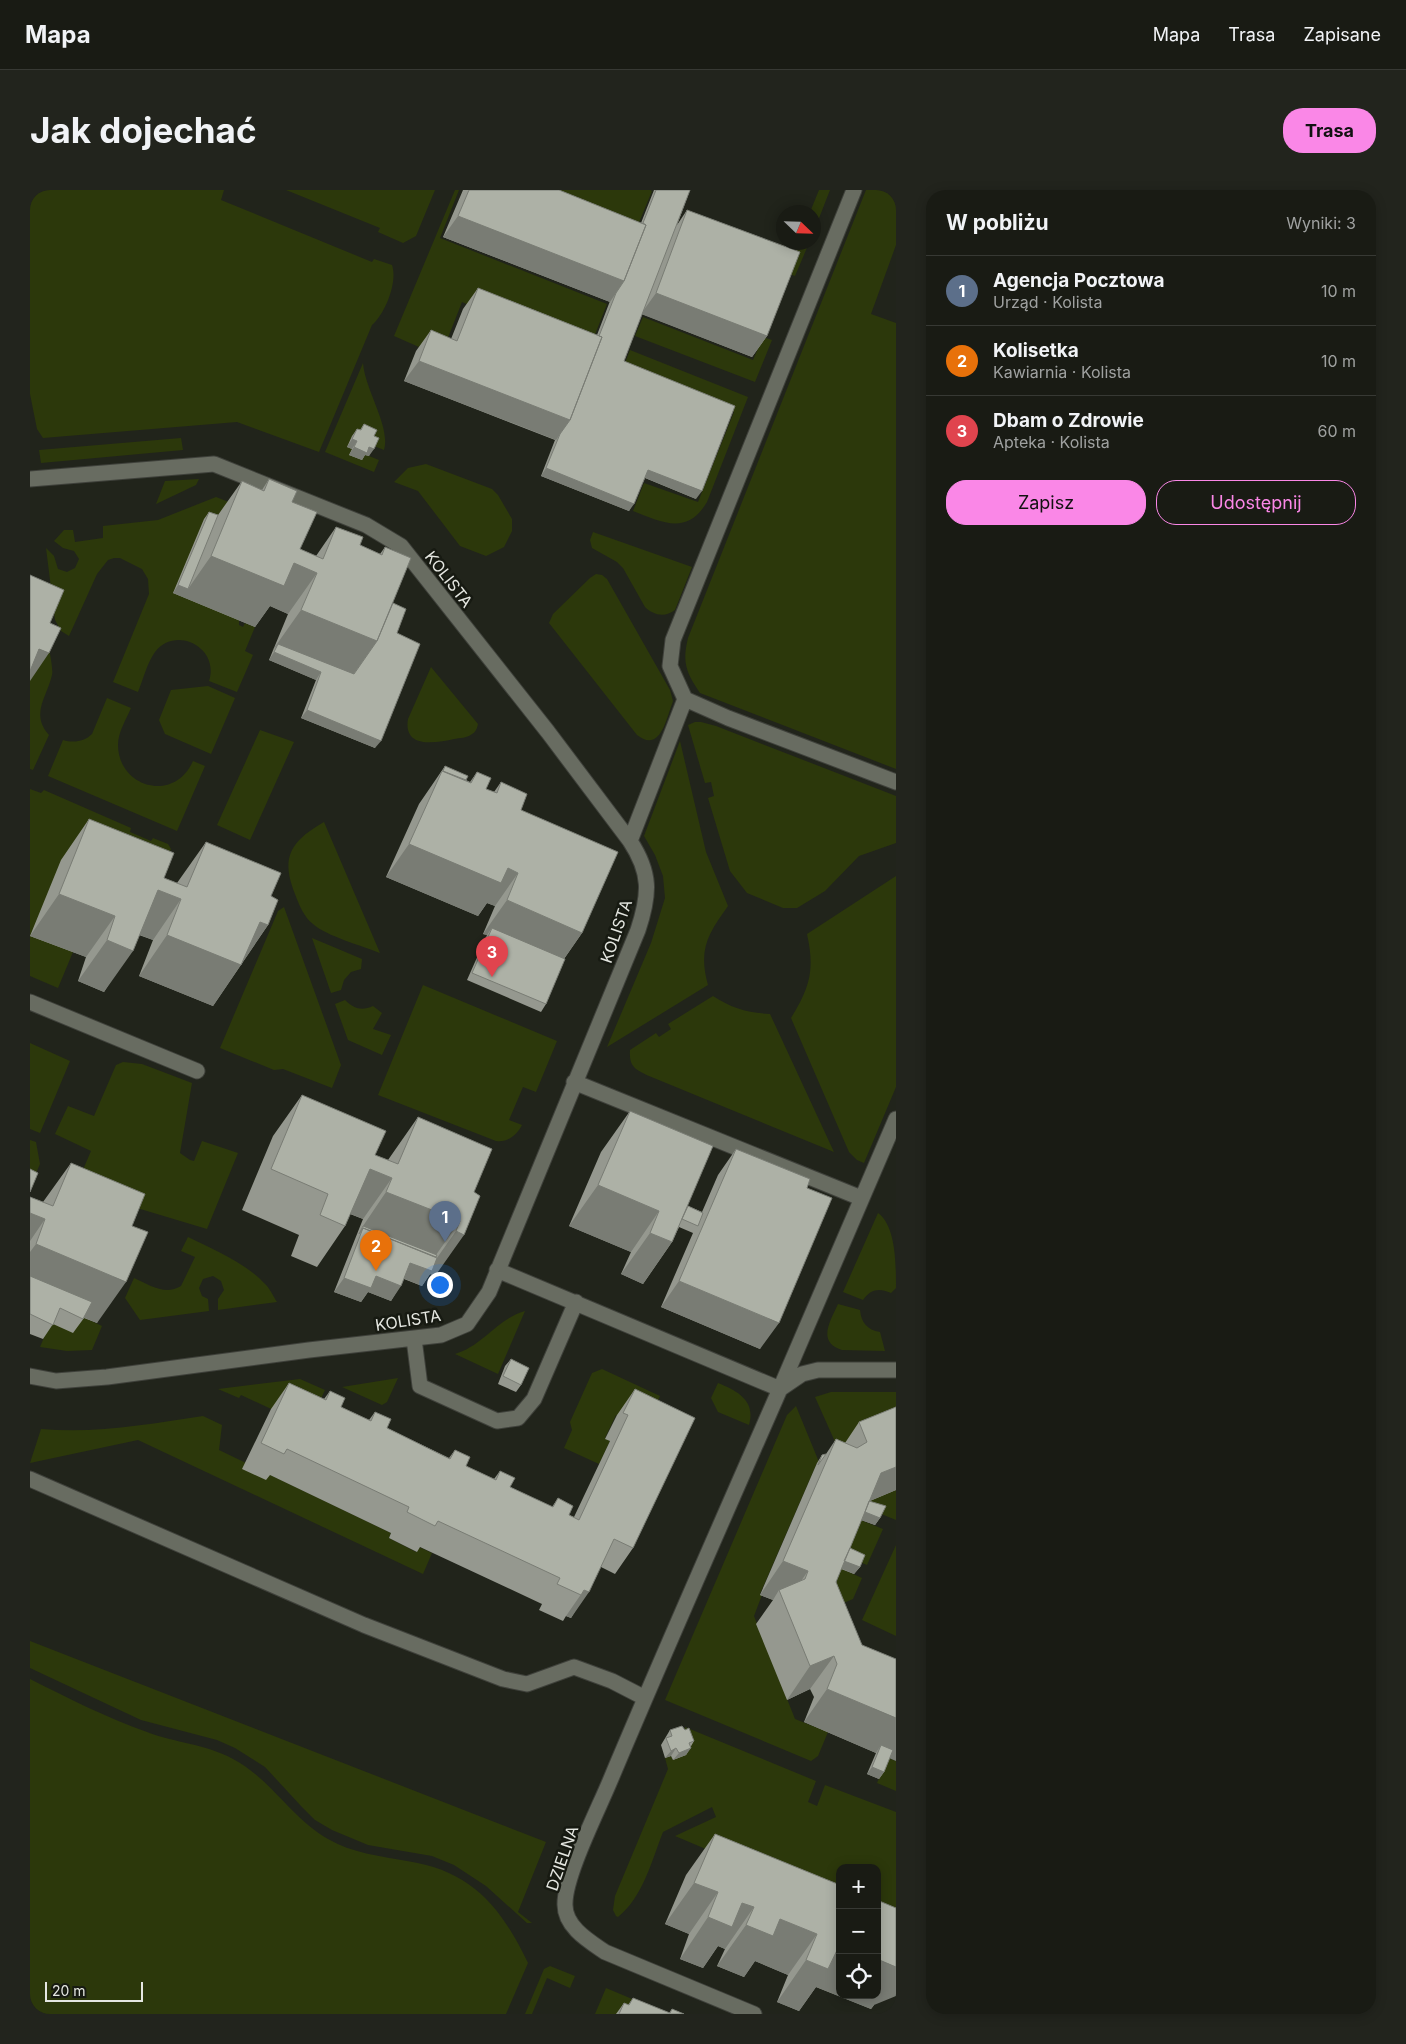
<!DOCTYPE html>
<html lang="pl">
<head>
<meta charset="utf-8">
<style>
	:root { --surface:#191b14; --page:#22241d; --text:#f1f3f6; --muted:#9fa1a0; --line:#373934; --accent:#fa87e7 }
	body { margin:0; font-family:Inter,sans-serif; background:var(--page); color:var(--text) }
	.controls { position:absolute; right:15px; bottom:15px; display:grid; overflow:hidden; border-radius:10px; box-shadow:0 2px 12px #0003 }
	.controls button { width:45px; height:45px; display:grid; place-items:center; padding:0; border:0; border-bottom:1px solid var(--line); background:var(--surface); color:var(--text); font:25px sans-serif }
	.compass { position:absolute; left:746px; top:15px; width:45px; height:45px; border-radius:50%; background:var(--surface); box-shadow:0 2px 12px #0003; rotate:113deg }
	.scale { position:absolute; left:15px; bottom:12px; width:98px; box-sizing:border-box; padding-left:5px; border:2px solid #e5e7e1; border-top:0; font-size:14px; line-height:18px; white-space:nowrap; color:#e5e7e1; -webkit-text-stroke:4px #171a12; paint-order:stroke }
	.you { position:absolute; left:409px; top:1094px; width:18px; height:18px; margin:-12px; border:4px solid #fff; border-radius:50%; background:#1a73e8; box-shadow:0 0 0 8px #1a73e833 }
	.badge { display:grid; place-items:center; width:32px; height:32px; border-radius:50%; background:var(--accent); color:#fff; font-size:16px; font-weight:700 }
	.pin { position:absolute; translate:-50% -41px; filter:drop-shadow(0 1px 2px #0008) }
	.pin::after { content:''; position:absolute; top:26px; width:18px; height:15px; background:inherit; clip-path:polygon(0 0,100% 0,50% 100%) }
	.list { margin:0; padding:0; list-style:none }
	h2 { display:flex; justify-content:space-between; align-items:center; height:65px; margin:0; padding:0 20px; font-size:21px }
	h2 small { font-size:16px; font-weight:400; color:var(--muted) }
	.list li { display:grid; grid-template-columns:32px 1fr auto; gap:15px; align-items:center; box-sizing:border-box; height:70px; padding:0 20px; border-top:1px solid var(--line) }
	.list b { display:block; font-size:19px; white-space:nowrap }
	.list p { margin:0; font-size:16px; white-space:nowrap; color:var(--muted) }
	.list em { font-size:16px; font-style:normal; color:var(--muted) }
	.actions { display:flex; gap:10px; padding:15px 20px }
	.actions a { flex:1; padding:11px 0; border:1px solid var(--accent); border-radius:20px; text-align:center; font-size:18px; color:var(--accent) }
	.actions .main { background:var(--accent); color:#111 }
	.icon { flex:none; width:28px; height:28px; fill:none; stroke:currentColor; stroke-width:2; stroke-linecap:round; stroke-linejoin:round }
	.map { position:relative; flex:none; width:866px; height:1824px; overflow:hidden; border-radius:20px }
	header { display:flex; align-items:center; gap:30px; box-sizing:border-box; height:70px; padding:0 25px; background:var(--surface); border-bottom:1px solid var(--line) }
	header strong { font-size:24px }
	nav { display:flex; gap:28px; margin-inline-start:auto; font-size:18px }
	.intro { display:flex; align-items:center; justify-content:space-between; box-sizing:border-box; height:120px; padding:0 30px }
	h1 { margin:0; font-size:35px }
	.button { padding:12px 22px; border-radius:20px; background:var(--accent); color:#111; font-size:18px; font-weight:700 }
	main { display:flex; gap:30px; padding:0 30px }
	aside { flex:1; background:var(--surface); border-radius:20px; box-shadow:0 2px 12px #0003 }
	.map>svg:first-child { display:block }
</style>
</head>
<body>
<header>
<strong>Mapa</strong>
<nav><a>Mapa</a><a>Trasa</a><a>Zapisane</a></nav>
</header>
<div class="intro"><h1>Jak dojechać</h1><a class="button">Trasa</a></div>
<main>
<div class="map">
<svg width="866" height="1824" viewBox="0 0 866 1824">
	<rect width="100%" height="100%" fill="#21241b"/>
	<path fill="#2c380b" d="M0,0h194l-3,10 151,62 2,-3 18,6c6,17 -7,49 -20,60l-53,127 -82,-30 -194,16 -6,-9 -7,-35z
		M256,0h149l-19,46 -13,7 -25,-11 2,-4z
		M425,0h4l-19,48 167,66 -20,51 -125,-53 -20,51 -22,-8 -1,2 -25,-11z
		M475,0h145l2,1 -21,51z
		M789,0h11l-16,41v-19h-4z
		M836,0h30v55l-25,69 25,9v446l-196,-76c-14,-21 -18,-30 -12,-55z
		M769,53h10l-14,33 -8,-3z
		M613,127l110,43 10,-23 9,3 -17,42 -120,-46z
		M600,160l118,47 -41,105c-20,34 -45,20 -74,9l11,-28 54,19 36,-90 -111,-44z
		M333,173c2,27 28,64 21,87l-15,-6 -5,10 15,6 -5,12 -49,-20z
		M151,248l2,12 -142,13 -2,-13z
		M396,274l66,25 6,6 14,24v12l-8,16 -18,9 -26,-10 -42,-55 -24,-9 14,-14z
		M169,289l-3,6 -40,19 9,-23z
		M186,307l23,9v119l4,2 2,-4 10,4 -10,24 8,4 -16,37 -28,-11c11,-33 -33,-56 -54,-29 -8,11 -12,28 -17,40l-25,-10 36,-88 -1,-15 -6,-10 -22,-11h-6l-6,2 -11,14 -28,62 -8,-5 -6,-11 -9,-72 8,8 4,13 9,3 8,-4 4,-9 -5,-8 -11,-3 -9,-7 10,-11h9l2,12 28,-4v-12l55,-6z
		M563,342l99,35 -17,43c-10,8 -22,5 -30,-3l-22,-39 -6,-6 -25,-14 -2,-8z
		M566,384l6,1 5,4 63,111 3,11 -1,3c-6,16 -12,49 -35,31l-88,-112 4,-9 37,-36z
		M0,423l14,12c2,10 10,42 8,50 -5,22 -22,39 -3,60l-16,35 -3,-1z
		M401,477l47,57c-1,4 -2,8 -6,10 -4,4 -13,4 -18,5 -18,4 -51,10 -46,-20z
		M178,496l27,12 -24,56 -46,-20 -6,-14 12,-30z
		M77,508l24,10c-5,12 -13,24 -13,37 0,42 56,59 75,16l12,5 -28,65 -129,-55 15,-36c10,3 21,2 29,-6z
		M665,532h6l15,4 180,70v47l-37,13 -34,35 -28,17h-14l-36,-15 -17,-22 -22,-73 6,-2 -3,-14 -6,1 -17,-58z
		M230,540l34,12 -44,98 -33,-15z
		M650,551l26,111 22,54c-20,28 -30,43 -20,79l-101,62 44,-104 14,-45 -2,-22 -8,-21 -11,-19z
		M0,599l11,4 3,-3 87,38 -1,4 21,9 2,-3 15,6 3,5 -20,47 -78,56 -15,36 -28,-12z
		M294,632l56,131c-17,-7 -54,-17 -67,-29 -9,-7 -14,-19 -18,-30 -15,-37 -4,-53 29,-72z
		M866,686v211l-32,76 -7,-3 -8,-8 -58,-134c19,-31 24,-48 16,-84z
		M254,717l57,158 -9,23 -49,-19 -9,1 -54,-22 58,-137z
		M282,748l50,21 -1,10 -10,3 -7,8 -3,10 -10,3z
		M393,795l134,56 -21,51 -13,-5 -14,33 13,5c-5,10 -15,18 -26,16l-118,-46z
		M683,806c18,12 35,17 57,18l64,138 -185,-76c-14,-7 -20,-9 -19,-26l26,-17 3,4 12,-8 -3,-5z
		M315,810c9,9 17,11 28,6l9,7 -9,16 18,6 -9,20 -34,-15 -13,-36z
		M0,853l40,18 -30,72 -10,-4z
		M93,872l19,2 50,19 -12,70 10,7 4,1 8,-20 36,12 -31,76 -90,-27 -41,-16 15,-35 -36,-17 13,-28 26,10 22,-51z
		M0,950l6,2 4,22 -10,23z
		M848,1023c18,13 18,51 18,75l-5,5c-12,-5 -20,-4 -28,7l-20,-8z
		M158,1047c23,11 59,27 76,46 6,5 9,13 13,19l-59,8v-11l6,-9 -3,-9 -8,-5 -10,3 -4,9 3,8 6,3 1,12 -69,9 -15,-22 9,-20c16,7 31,18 47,8l14,-29 -14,-6z
		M808,1114l22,6c1,12 7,20 20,22l5,19 -43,-1c-26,-8 -11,-30 -4,-46z
		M495,1121l-27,63 -43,-20c28,-8 42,-35 70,-43z
		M51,1126l21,10 -10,24 -25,1 -27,-4 10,-24z
		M572,1179l58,27 -14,33 -30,-14 -11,23 5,3 -11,23 -35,-16 8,-18 -2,-8 22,-49z
		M368,1188l-11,24 -5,3 -40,-18z
		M270,1189l25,11 -17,36 -67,-31 -2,3 -21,-9z
		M688,1193c20,8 38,18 31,42l-31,-13 -7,-14z
		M801,1202h65v39l-56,22 -25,-56z
		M766,1216l23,56 -2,1 -57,131 2,1 -8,21 41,103 33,13 -10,24 -7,5 -146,-61 122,-285z
		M173,1226l19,9 -3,25 172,83 -2,5 27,14 3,-5 13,6 -9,21 -285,-134 -108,23 11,-34c55,5 108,-5 162,-13z
		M866,1300v30l-37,-15z
		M823,1327l30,12 -16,36 -29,-12z
		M866,1355v91l-34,-16z
		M803,1375l29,13 -9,21 -40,17z
		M0,1451l516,201 -28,70 14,11h-5l-41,-37 -32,-21 -22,-9 -64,-11 -36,-15 -17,-10 -14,-14 -36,-39 -30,-19 -18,-8 -76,-20 -111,-52z
		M0,1489c38,19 77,39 117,53 28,11 59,12 86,27 38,20 58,59 95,80 24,14 52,17 79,22 65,10 94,46 121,102l-22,51h-476z
		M655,1537l131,54 -8,21 9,4 8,-21 71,27v137l-19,4v-85h-37v70l-120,-83 -45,-19 41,-19 -4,-10 -49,25c-11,28 -20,65 -45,85l-2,-1 -3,-6 2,-14 53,-127 -3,-11 6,-2 2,4 11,-24z
		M858,1568l8,3v30l-19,-8z
		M520,1776l25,10 -5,12 -23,-10 -15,36h-7l19,-45z
		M576,1798l62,26h-73z"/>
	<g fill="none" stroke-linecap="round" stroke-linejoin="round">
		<defs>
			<path id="minor" d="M824,0l-181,450 -3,26 15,33 43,19 168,64
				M0,289l184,-15 152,61 35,21 147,186 82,109c21,32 20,53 8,89l-149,362 -22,32 -26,11 -132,15 -202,27 -51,4 -26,-5
				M600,651l55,-142
				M0,812l167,69
				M544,892l287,116
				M467,1080l283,119 116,-270
				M384,1149l6,47 77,35 21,-3 16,-19 42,-97
				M0,1289l334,146 139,54 24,5 47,-17 38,14 33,17
				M724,1824l-149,-62c-16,-11 -40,-25 -40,-47 -1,-28 33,-95 45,-124 55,-131 113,-262 170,-392l22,-15 16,-4h78"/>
		</defs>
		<use href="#minor" stroke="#3f413b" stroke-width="17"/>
		<use href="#minor" stroke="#686c61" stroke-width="15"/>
	</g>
	<path fill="#95988f" d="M433,0h96l82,33 13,-33h36l-13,35 10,-15 80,126 -15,21 -110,-43 -18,47 72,138 -51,-21 -16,33 -88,-35 14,-36 -151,-59 12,-30 15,-21 20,9 12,-30 15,-21 119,47 13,-34v1l-167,-65z
		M334,234l10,12 -5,20 -4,-1 -3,5 -13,-5 3,-6 -5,-2 5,-11 5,-7 3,1z
		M239,289l23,23 8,47 16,7 20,-29 24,18 20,9 5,-7 12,86 -22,115 -74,-30 15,-38 -47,-20 19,-46 -18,-8 -15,21 -82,-34 31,-74 5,-7 9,3 24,-34 20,9z
		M415,576l21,14 4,2 7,-10 9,17 8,3 7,-10 20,28 61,123 -18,26 -18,45 -5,8 -74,-32 20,-45 -4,-1 12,-28 -8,-3 -9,13 -92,-39 33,-73z
		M59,629l75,59 13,5 29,-41 65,54 -3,29 -55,81 -74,-30 14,-36 -14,-5 -35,57 -26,-11 8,-24 -56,-21 31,-76z
		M272,905l73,60 13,5 30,-43 56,75 6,4 -45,80 -5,-2 -8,12 -18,-7 -13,22 -23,-9 -7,10 -27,-10 29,-73 -13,-5 -5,12 -28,41 -26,-11 8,-21 -57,-25 31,-74z
		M600,921l58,95 14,6 16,-37 18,-26 71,39 -47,161 -99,-42 32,-74 -14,-6 -7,15 -29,42 -22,-10 10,-22 -62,-26 32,-74z
		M41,973l61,63 -35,97 -13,-5 -11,15 -20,-9 -10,15 -13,-5v-137l13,5z
		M481,1169l10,26 -5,7 -18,-8 7,-18z
		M259,1193l35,16 6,-8 11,16 28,13 6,-8 12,16 62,30 6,-8 11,16 28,13 6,-8 10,16 42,20 6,-9 11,17 5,2 36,-76 -5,-2 12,-24 18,-26 -2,159 -18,26 -14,-7 -30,51 -5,-2 -3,5 -24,-11 3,-6 -122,-57 -3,5 -28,-14 2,-5 -121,-58 -4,5 -24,-11 29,-60z
		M866,1217v83l-26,11 10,17 -5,7 -14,-5 -11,28 10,19 -6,7 -13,-5 -5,13 53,177 -5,13 -5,7 -12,-5 9,-21 -72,-31 10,-25 -4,-8 -23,11 -31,-76 17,-24 -13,-5 57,-132 5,-8 4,-1 10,-15 9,4 14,-21z
		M640,1540h15l9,11 -8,14 -13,5 -2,-4 -6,2 -4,-13z
		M685,1644l125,51 34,120 -3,4 -55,-22 -17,24 -22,-9 11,-27 -33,-14 -11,16 -27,-11 8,-17 -7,-3 -15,22 -23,-9 9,-25 -24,-10 21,-49z
		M603,1808l36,15 3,-4 12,5h-68l8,-11 4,2z"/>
	<path fill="#797c74" d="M428,26l166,65 -14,21 -167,-65z
		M626,103l111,43 -15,21 -111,-43z
		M389,171l151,59 -14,20 -152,-59z
		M322,249l5,2 -5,8 -5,-2z
		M324,257h15l5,2 -5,7 -4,-1 -3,5 -13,-5z
		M516,278l88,36 -5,7 -88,-35z
		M618,280l54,21 -6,8 -53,-22z
		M181,366l83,7 23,10 -29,41 -18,-8 -15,21 -82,-34 5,-8 10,4z
		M271,420l76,31 -29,41 -70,-38 -6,7z
		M9,459l10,4 -19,28v-19z
		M244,462l47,20 -5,8 -47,-20z
		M277,520l74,31 -6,7 -74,-30z
		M379,654l99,24 10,5 -23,33 -8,-3 -9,13 -92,-39z
		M128,700l23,9 -28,41 -23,-9z
		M29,704l56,22 -29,41 -56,-21z
		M477,710l75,33 -23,33 -67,-38 -5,7 -4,-1z
		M230,732l8,3 -55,81 -74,-30 28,-41z
		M77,750l26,11 -29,41 -26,-11z
		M340,979l22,9 -29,41 -22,-9z
		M568,995l61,26 -28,41 -62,-26z
		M356,1002l74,29 -29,41 -68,-34v-2z
		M0,1023l15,6 -15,22z
		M426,1041l8,4 -29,41 -5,-2 -8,12 -22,-9 -40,-41 72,29z
		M620,1043l22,9 -29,42 -22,-10z
		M6,1054l90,38 -29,41 -67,-28v-43z
		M346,1086l25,10 -10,15 -23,-9 -7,10 -27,-10 10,-14z
		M649,1091l100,42 -19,26 -99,-42z
		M866,1277v23l-36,15 21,-32z
		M828,1319l22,9 -5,7 -22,-8z
		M808,1368l22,9 -6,7 -21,-9z
		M753,1371l25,10 -23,33 -6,-14 -6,10 -13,-5z
		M554,1400l5,2 -18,26 -5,-2z
		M804,1466l-24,33 -23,11 23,-34z
		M797,1499l69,29v43l-19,-8 4,-8 -5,8 -72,-31z
		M646,1558l-5,8 -6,2 6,-7z
		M661,1558l-5,7 -13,5 6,-7z
		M842,1577l12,5 -5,7 -12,-5z
		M664,1693l24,9 -29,42 -24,-10z
		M712,1713l12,4 -29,42 -7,-3 -15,22 -23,-9 28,-42z
		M750,1729l37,15 -29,41 -33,-14 -11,16 -27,-11 29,-41z
		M810,1754v51h37v-36l19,8v29l-22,9 -3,4 -55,-22 -17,24 -22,-9 29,-42z"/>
	<path fill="#adb1a6" stroke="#797c74" d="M439,0h90l87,35 -22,56 -166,-65z
		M626,0h34l-66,171 111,45 -33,85 -54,-21 -14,34 -88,-36 14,-34 10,-14 32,-83 -3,-1 17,-43 8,-12 22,-56 -3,-2z
		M657,20l113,42 -33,84 -111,-43z
		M448,98l124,49 -32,83 -151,-59 12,-31 26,11z
		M334,234l13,6 -3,6 5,2 -5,11 -5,-2 -2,6 -13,-6 3,-6 -5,-2 5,-10 4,1z
		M239,289l28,12 -5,11 25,10 -17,37 23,10 13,-32 27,10 -3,8 22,10 3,-8 26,11 -34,83 -76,-31 16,-37 -23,-10 -10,23 -73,-30 31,-75 22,10z
		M179,322l9,3 -30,74 -10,-4z
		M0,385l34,15 -14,33 11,5 -12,25 -10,-4 -9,22z
		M363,413l13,6 -9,24 23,11 -39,97 -74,-31 14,-38 -47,-20 4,-8 76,30 23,-33z
		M415,576l23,10 -2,4 -23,-9z
		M412,581l29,12 6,-11 14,6 -5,11 11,4 4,-11 26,12 -6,16 97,42 -36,81 -75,-33 11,-27 -10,-5 -7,15 -92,-39z
		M59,629l85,34 -10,25 23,9 19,-45 75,31 -10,23 7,4 -10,25 -8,-3 -19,43 -74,-30 14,-36 -23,-9 -25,61 -26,-11 8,-24 -56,-22z
		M462,738l73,31 -19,45 -74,-31z
		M272,905l84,36 -11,24 23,9 20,-47 74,32 -18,43 6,4 -16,39 -8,-4 4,-10 -74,-29 6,-14 -22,-9 -25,57 -25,-11 8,-21 -57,-25z
		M600,921l83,35 -41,96 -22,-9 9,-22 -61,-26z
		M706,959l74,30 -3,9 25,10 -53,125 -100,-42z
		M41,973l74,31 -13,32 16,6 -22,50 -90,-38 9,-25 -15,-6v-16l23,9z
		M0,979l8,4 -8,19z
		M658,1016l15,7 -5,13 -16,-7z
		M333,1036l74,29 -1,2 -73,-29 -4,6z
		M333,1038l74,30 -5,13 -22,-8 -9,23 -25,-10 -5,12 -27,-10z
		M0,1086l62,26 -9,17 -23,-11 -7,17 -23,-11z
		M481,1169l18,9 -8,17 -18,-9z
		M259,1193l37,17 4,-9 15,7 -4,9 30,14 4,-9 16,7 -4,9 63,31 5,-9 15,7 -4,9 30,14 4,-9 15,7 -5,9 43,20 5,-9 15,8 -4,9 10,5 49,-105 -5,-2 12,-24 60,29 -62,130 -19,-9 -25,53 -5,-2 -3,5 -24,-11 3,-6 -122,-57 -3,5 -28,-14 2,-5 -122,-58 -3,5 -23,-11z
		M866,1217v60l-15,6 -45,109 26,63 34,14v59l-69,-29 10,-25 -3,-8 -24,10 -31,-76 26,-11 3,-8 -25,-10 53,-122 21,9 10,-6 -8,-20z
		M796,1264l-8,11 4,-10z
		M839,1311l17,5 -6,12 -15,-6z
		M820,1358l15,7 -5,12 -16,-6z
		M652,1536l3,4 4,-2 5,13 -5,2 2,5 -12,5 -3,-5 -5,3 -5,-13 6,-2 -2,-6z
		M851,1555l12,5 -9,22 -12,-5z
		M685,1644l125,51v59l-12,25 -22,-9 11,-26 -37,-15 -7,17 -27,-11 8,-18 -12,-4 -10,24 -24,-10 10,-25 -24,-9z
		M847,1710l19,8v59l-19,-8z
		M603,1808l37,15 2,-4 12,5h-65l5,-11 5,2z"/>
	<g text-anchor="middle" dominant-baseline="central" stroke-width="5" stroke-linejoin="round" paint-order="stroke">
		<g font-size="16" fill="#e5e7e1" stroke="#171a12">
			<text transform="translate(419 389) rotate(52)">KOLISTA</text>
			<text transform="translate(586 741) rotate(-71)">KOLISTA</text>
			<text transform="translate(378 1130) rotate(-9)">KOLISTA</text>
			<text transform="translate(532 1668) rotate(-71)">DZIELNA</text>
		</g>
	</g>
</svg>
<div class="controls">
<button>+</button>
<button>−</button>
<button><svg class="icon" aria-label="locate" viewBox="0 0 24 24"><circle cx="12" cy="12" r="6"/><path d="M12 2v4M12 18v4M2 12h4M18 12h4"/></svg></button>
</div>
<svg class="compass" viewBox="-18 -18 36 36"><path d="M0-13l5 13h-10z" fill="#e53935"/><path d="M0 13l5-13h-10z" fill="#9fa1a0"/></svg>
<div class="scale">20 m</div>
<div class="you"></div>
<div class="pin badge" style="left:415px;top:1052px;background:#5c6f8a">1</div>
<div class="pin badge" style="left:346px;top:1081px;background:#e8710a">2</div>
<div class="pin badge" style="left:462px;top:787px;background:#e0444e">3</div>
</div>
<aside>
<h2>W pobliżu<small>Wyniki: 3</small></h2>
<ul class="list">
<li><span class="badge" style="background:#5c6f8a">1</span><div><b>Agencja Pocztowa</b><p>Urząd · Kolista</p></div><em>10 m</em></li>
<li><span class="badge" style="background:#e8710a">2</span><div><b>Kolisetka</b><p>Kawiarnia · Kolista</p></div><em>10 m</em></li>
<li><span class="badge" style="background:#e0444e">3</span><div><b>Dbam o Zdrowie</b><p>Apteka · Kolista</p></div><em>60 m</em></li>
</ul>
<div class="actions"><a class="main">Zapisz</a><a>Udostępnij</a></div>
</aside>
</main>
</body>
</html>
